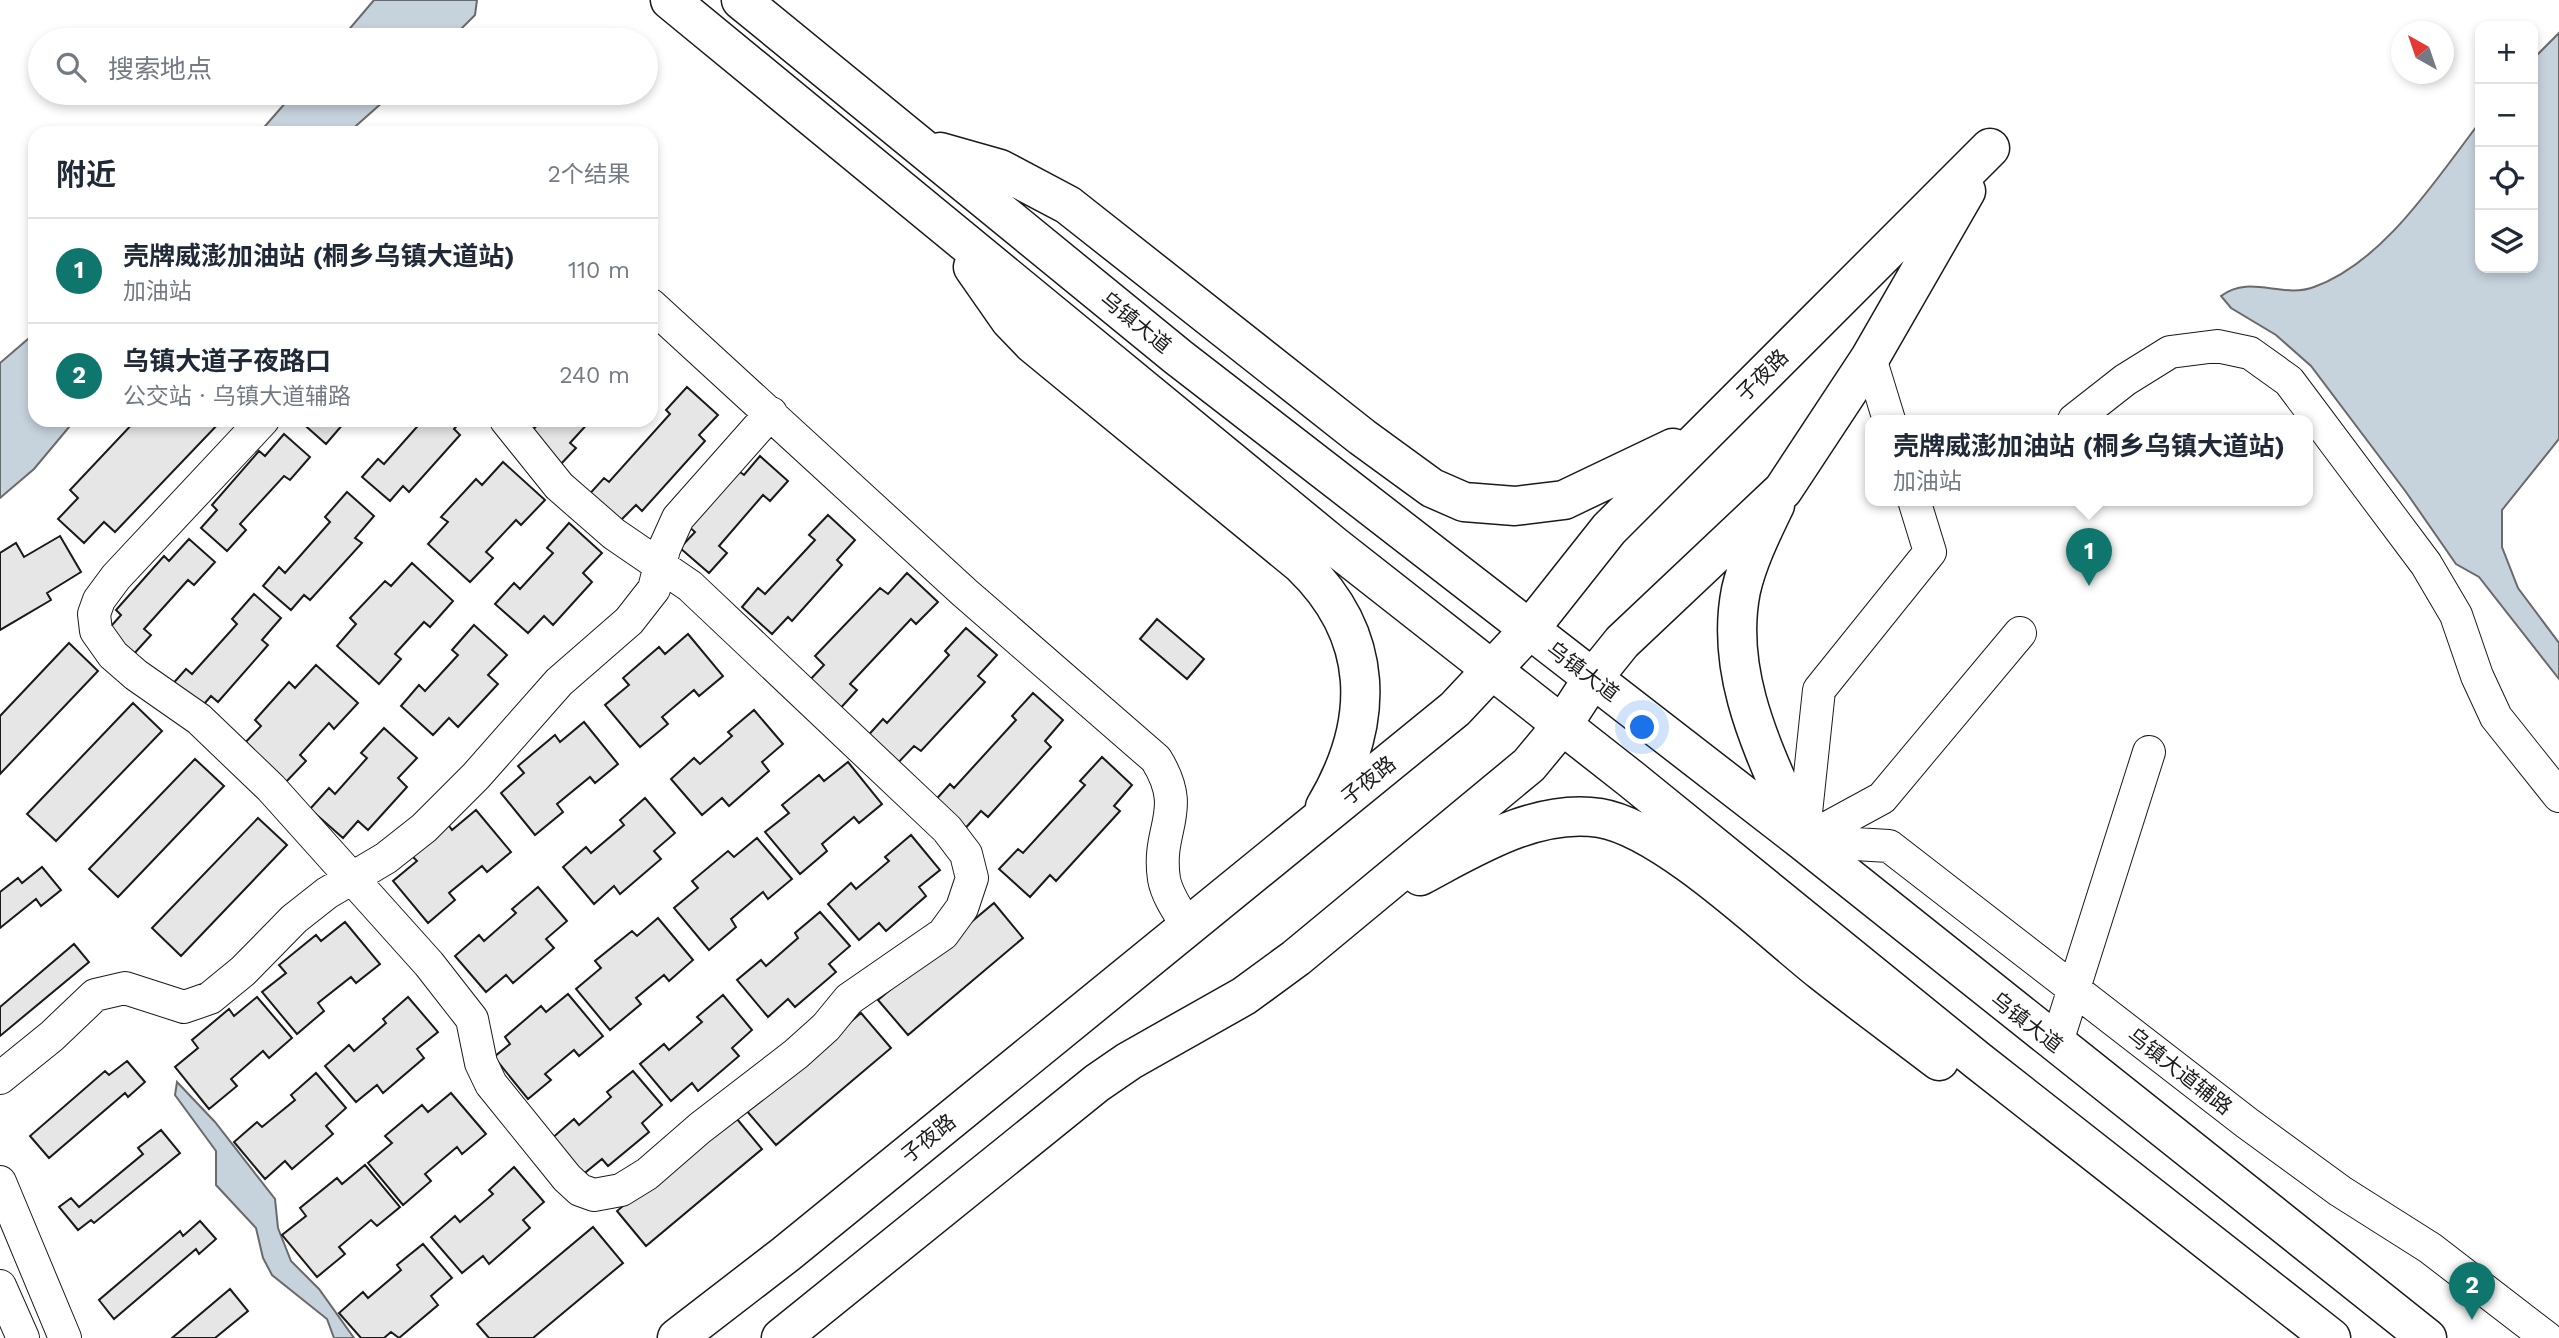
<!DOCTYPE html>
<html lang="zh">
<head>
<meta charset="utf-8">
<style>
	:root { --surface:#fff; --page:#f6f6f7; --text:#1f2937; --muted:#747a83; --line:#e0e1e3; --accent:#0f766e }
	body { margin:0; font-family:"Work Sans","Noto Sans SC",sans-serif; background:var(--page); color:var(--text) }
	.controls { position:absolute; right:21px; top:21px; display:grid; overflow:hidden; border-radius:14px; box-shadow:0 4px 10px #0003 }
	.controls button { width:63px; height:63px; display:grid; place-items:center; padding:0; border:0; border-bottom:2px solid var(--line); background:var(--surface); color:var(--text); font:35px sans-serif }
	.compass { position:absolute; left:2391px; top:21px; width:63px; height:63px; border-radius:50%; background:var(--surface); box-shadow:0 4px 10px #0003; rotate:320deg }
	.you { position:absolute; left:1643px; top:728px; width:24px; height:24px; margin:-18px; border:5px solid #fff; border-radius:50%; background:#1a73e8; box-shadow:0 0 0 10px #1a73e833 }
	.badge { display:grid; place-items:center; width:46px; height:46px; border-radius:50%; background:var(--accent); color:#fff; font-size:23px; font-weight:700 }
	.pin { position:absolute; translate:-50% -58px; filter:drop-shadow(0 2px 4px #0008) }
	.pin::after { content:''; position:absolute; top:37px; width:24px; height:21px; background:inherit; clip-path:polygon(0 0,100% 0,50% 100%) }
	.popup { position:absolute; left:1865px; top:415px; width:448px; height:91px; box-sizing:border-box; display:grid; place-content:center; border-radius:14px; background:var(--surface); filter:drop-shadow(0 2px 5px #0005); font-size:23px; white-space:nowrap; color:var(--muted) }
	.popup b { font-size:26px; color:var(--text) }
	.popup::after { content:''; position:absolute; left:50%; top:100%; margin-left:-14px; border:14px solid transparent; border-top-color:var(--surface) }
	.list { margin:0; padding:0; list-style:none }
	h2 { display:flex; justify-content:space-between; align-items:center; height:91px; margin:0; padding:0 28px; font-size:30px }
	h2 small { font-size:23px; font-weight:400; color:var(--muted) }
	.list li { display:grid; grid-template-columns:46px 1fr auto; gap:21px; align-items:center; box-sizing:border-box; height:105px; padding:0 28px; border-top:2px solid var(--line) }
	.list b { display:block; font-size:26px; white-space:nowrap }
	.list p { margin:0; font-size:23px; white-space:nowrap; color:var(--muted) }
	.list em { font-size:23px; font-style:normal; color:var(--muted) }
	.icon { flex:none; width:38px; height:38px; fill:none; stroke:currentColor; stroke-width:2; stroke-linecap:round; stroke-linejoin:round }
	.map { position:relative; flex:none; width:2559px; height:1338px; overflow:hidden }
	.search { position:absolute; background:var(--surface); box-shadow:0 4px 10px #0003; left:28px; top:28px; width:630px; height:77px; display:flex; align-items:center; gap:18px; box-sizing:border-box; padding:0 24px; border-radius:38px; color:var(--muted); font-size:26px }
	.panel { position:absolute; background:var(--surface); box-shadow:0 4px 10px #0003; left:28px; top:126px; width:630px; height:301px; border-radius:21px }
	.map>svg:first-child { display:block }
</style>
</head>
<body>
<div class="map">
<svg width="2559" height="1338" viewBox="0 0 2559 1338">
	<rect width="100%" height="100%" fill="#fff"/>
	<path fill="#c6d2dc" stroke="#6a6a6a" stroke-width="2" d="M374,0h103l-2,15 -25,25h-110z
		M2559,33v406l-57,71v37l16,41 41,55v36l-80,-102 -23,-13 -50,-72 -95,-126 -35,-31 -45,-27 -10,-12c29,-22 61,3 93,-9 70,-25 122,-108 166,-165v146h53v-209z
		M294,93h99l-45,40h-89z
		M35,333v87h40l-41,49 -34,29v-135z
		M177,1082l38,40 60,77 3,29 13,33 28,28 35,49h-20l-7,-19 -55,-44 -9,-17 -7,-30 -40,-43v-34l-41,-56z"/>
	<path fill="#e6e6e6" stroke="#1a1a1a" stroke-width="2" d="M687,387l31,28 -19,20 6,6 -63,70 -6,-6 -21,21 -30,-27 19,-21 5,4 61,-68 -4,-4z
		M136,420h86l-107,112 -11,-10 -20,21 -26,-24 20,-21 -8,-8z
		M341,420l3,3 -18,21 -26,-23z
		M423,420h39l-8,9 6,6 -51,57 -6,-6 -13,15 -28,-24 16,-18 6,5z
		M542,420h49l-21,23 6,5 -16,17 -32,-30z
		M284,434l26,23 -20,23 -6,-4 -44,48 6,6 -19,21 -26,-23 16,-18 -5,-5 47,-54 6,5z
		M760,456l28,25 -18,20 -7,-6 -44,51 8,7 -18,20 -29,-25 15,-16 -8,-7 49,-56 8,6z
		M503,462l42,38 -24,25 -5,-5 -30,32 7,6 -23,24 -42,-38 20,-22 -7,-5 35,-38 6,6z
		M347,492l27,24 -19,22 7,5 -52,57 -6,-5 -13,15 -28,-24 16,-19 6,6 45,-51 -5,-5z
		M828,515l27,25 -18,20 5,5 -50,56 -4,-4 -16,17 -30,-27 16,-19 7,6 50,-54 -6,-5z
		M569,523l33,30 -19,20 9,9 -39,43 -9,-9 -16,17 -33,-29 19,-21 6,6 33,-36 -6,-5z
		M60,536l21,36 -34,21 4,7 -51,30v-77l16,-10 8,14z
		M189,539l26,23 -21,23 -6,-5 -44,49 7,6 -19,21 -27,-23 16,-18 -5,-5 48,-54 5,5z
		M412,563l41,38 -23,26 -6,-5 -29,32 6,5 -22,25 -42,-38 19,-22 -6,-6 35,-37 6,5z
		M907,573l31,29 -22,22 -5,-5 -61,65 7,6 -20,22 -30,-29 17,-18 -9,-9 65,-68 8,6z
		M254,594l27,24 -19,22 6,5 -50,57 -7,-6 -13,15 -28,-24 16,-18 6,5 45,-50 -5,-5z
		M1157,619l47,40 -17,20 -47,-40z
		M474,625l33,30 -19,20 10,9 -40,43 -9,-9 -16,17 -32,-29 18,-21 6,6 33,-36 -6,-5z
		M966,628l31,27 -19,21 7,6 -64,69 -7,-5 -20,21 -30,-27 19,-21 4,4 62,-68 -4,-4z
		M688,634l35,42 -24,20 -5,-6 -32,27 6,7 -28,23 -35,-42 24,-20 -6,-7 36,-31 6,7z
		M69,643l29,28 -98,103v-58z
		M316,665l42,38 -24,26 -5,-6 -29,32 6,6 -23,24 -42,-38 20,-21 -6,-6 34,-38 6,6z
		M1033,693l30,27 -18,21 6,6 -63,70 -7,-6 -20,22 -30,-28 19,-21 4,4 62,-68 -4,-4z
		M133,703l29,28 -106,110 -29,-27z
		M754,710l29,34 -21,18 7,9 -40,35 -7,-8 -20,17 -31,-36 23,-21 6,6 32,-28 -4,-4z
		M584,722l34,42 -23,19 -5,-6 -33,27 6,8 -28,23 -34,-42 23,-20 -6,-7 37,-31 5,7z
		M384,728l33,30 -19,20 9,9 -39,43 -10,-9 -15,17 -33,-29 19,-21 6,6 32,-36 -6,-5z
		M1102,757l30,28 -18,21 6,5 -64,70 -6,-6 -20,22 -31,-28 19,-20 5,4 62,-68 -5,-4z
		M195,759l29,27 -106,111 -29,-28z
		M848,762l34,42 -23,19 -5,-6 -32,27 5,7 -27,23 -35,-42 24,-19 -7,-8 37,-30 5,6z
		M645,798l30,35 -21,18 7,8 -41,35 -6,-8 -20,18 -31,-37 23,-20 5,6 33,-28 -4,-5z
		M476,810l35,42 -24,20 -5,-6 -33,27 6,7 -27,23 -35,-42 24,-20 -7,-7 37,-31 5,7z
		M258,818l29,27 -106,111 -29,-28z
		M911,835l29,35 -21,17 7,9 -40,35 -7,-8 -20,17 -31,-36 23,-21 5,6 33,-28 -4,-4z
		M757,838l35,41 -24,20 -5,-7 -32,27 5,8 -27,23 -35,-42 24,-20 -6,-7 36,-30 6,6z
		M42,867l19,23 -20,16 -5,-7 -36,29v-36l18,-14 4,5z
		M538,887l29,34 -21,18 8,9 -41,35 -7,-8 -20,17 -31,-36 24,-21 5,6 32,-28 -4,-4z
		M994,903l29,35 -115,97 -30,-35z
		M820,912l30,34 -21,18 7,8 -41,35 -7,-8 -20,18 -31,-37 24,-20 5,6 32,-28 -3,-5z
		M658,918l35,42 -24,21 -5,-6 -28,23 5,6 -31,26 -34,-41 25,-21 -6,-7 37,-30 5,5z
		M345,922l35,42 -24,19 -5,-6 -33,26 6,8 -27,23 -35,-42 24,-19 -7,-8 37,-30 5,6z
		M74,944l15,18 -89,74v-29z
		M568,994l35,42 -24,20 -5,-6 -29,24 6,6 -23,19 -34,-42 16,-13 -5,-7 36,-31 5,6z
		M723,995l29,35 -20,18 7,8 -41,35 -6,-8 -21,18 -31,-37 24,-20 5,6 33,-28 -5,-5z
		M257,997l35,41 -23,20 -6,-7 -32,28 6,7 -28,23 -34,-42 23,-19 -6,-8 37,-31 5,7z
		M408,997l30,35 -21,17 7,9 -41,35 -6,-8 -21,17 -31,-36 24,-21 5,6 32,-28 -3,-4z
		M861,1013l30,35 -115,97 -30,-35z
		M127,1061l18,21 -17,15 -3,-4 -76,65 -19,-22 75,-65 4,4z
		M633,1071l29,34 -20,18 7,9 -41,34 -6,-7 -21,17 -31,-36 24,-21 5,6 32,-28 -4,-5z
		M316,1073l30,35 -20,18 7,8 -41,35 -7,-8 -20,18 -31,-37 23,-20 5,5 33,-27 -4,-5z
		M451,1093l35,41 -24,20 -5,-7 -32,27 6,7 -28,24 -35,-42 24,-20 -7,-7 37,-31 6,7z
		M732,1113l30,36 -116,97 -29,-35z
		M161,1130l19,23 -86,70 -3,-3 -13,10 -19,-23 12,-9 8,9 64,-53 -5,-6z
		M365,1165l35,42 -23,19 -6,-6 -32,27 6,7 -28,23 -35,-42 24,-19 -6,-8 37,-30 5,6z
		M514,1167l30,35 -21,18 7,8 -41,36 -6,-8 -21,17 -31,-36 24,-21 5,6 33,-28 -4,-4z
		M200,1221l16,18 -17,15 -3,-5 -82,70 -15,-19 81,-69 3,5z
		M593,1227l30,36 -90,75h-44l-12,-14z
		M423,1244l29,34 -21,18 7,9 -39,33 -8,-6 -7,6h-23l-22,-25 24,-21 5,6 33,-28 -4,-5z
		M230,1289l18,22 -33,27h-43z"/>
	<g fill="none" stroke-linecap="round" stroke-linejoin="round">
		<defs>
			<path id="minor" d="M651,305l314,288 191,166c33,53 0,68 8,120 3,17 15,33 24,48
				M1870,358l19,62
				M263,420l-147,157 -17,23 -5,14 2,17 17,24 23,20 63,44 72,69 158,176 43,55 9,44 10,21 76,94 13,12 14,5 27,-5 26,-16 53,-46 96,-74 30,-27 23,-28 94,-65 19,-26 10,-30 -6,-24 -19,-25 -257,-243 -76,-52 -55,-48 -53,-66
				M2074,420l51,-40 45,-28 47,-6 33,7 39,28 137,183 30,51 21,61 19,41 63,79
				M1803,841l86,5 358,277 93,68 90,57 117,90
				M1803,841l16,-151 111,-138 -16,-52
				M1803,841l79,-43 138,-165
				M2056,1045l93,-293
				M0,1078l52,-42 43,-41 30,-7 59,19 26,-9 33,-27 51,-52 33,-26 59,-35 38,-30 52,-52 83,-94 70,-61 25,-32 10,-40 14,-31 93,-105
				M0,1182l65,156
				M0,1286l23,52"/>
			<path id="major" d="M670,0l663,545 298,234 346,281 354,278
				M741,0l437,357 625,484 624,497
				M940,152l60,17 68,36 294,232 70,51 32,14 51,4 49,-6 109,-52
				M973,267l37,53 23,24 268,220c74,71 75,157 24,243
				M1775,505c-13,27 -27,55 -34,85 -18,90 29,172 62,251
				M1420,876c53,-28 116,-68 180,-58 65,11 167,110 221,153 39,31 79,60 118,90
				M677,1338l109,-84 669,-545 74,-79 80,-101 381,-381
				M781,1338l316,-255 32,-22 115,-65 52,-38 233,-193 34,-41 30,-46 29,-36 161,-152 87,-132 96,-167"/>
		</defs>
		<use href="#minor" stroke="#1a1a1a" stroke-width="34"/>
		<use href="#major" stroke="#1a1a1a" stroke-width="41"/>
		<use href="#minor" stroke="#fff" stroke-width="32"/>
		<use href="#major" stroke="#fff" stroke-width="38"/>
	</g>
	<g text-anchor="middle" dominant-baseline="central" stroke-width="5" stroke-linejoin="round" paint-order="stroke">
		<g font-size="21" fill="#1a1a1a" stroke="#fff">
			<text transform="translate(1136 322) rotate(39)">乌镇大道</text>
			<text transform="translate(1762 375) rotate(-45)">子夜路</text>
			<text transform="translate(1583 671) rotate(37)">乌镇大道</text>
			<text transform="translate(1368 780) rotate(-39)">子夜路</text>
			<text transform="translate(2027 1022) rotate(38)">乌镇大道</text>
			<text transform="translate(2180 1071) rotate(38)">乌镇大道辅路</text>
			<text transform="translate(928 1138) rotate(-39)">子夜路</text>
		</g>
	</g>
</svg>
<div class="controls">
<button>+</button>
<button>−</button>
<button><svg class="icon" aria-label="locate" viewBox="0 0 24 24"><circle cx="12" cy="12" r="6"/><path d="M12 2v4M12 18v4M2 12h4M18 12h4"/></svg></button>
<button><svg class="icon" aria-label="layers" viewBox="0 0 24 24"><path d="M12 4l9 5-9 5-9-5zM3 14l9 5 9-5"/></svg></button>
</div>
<svg class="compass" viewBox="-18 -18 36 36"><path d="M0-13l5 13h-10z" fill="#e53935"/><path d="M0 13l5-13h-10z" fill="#747a83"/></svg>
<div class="you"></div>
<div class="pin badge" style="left:2089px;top:586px">1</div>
<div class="popup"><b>壳牌威澎加油站 (桐乡乌镇大道站)</b>加油站</div>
<div class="pin badge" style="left:2472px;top:1320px">2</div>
<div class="search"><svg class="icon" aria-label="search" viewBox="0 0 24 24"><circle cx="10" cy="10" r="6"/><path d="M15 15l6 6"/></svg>搜索地点</div>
<section class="panel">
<h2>附近<small>2个结果</small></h2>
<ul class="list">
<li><span class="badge">1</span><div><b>壳牌威澎加油站 (桐乡乌镇大道站)</b><p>加油站</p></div><em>110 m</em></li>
<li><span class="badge">2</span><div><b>乌镇大道子夜路口</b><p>公交站 · 乌镇大道辅路</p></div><em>240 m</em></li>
</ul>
</section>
</div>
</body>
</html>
